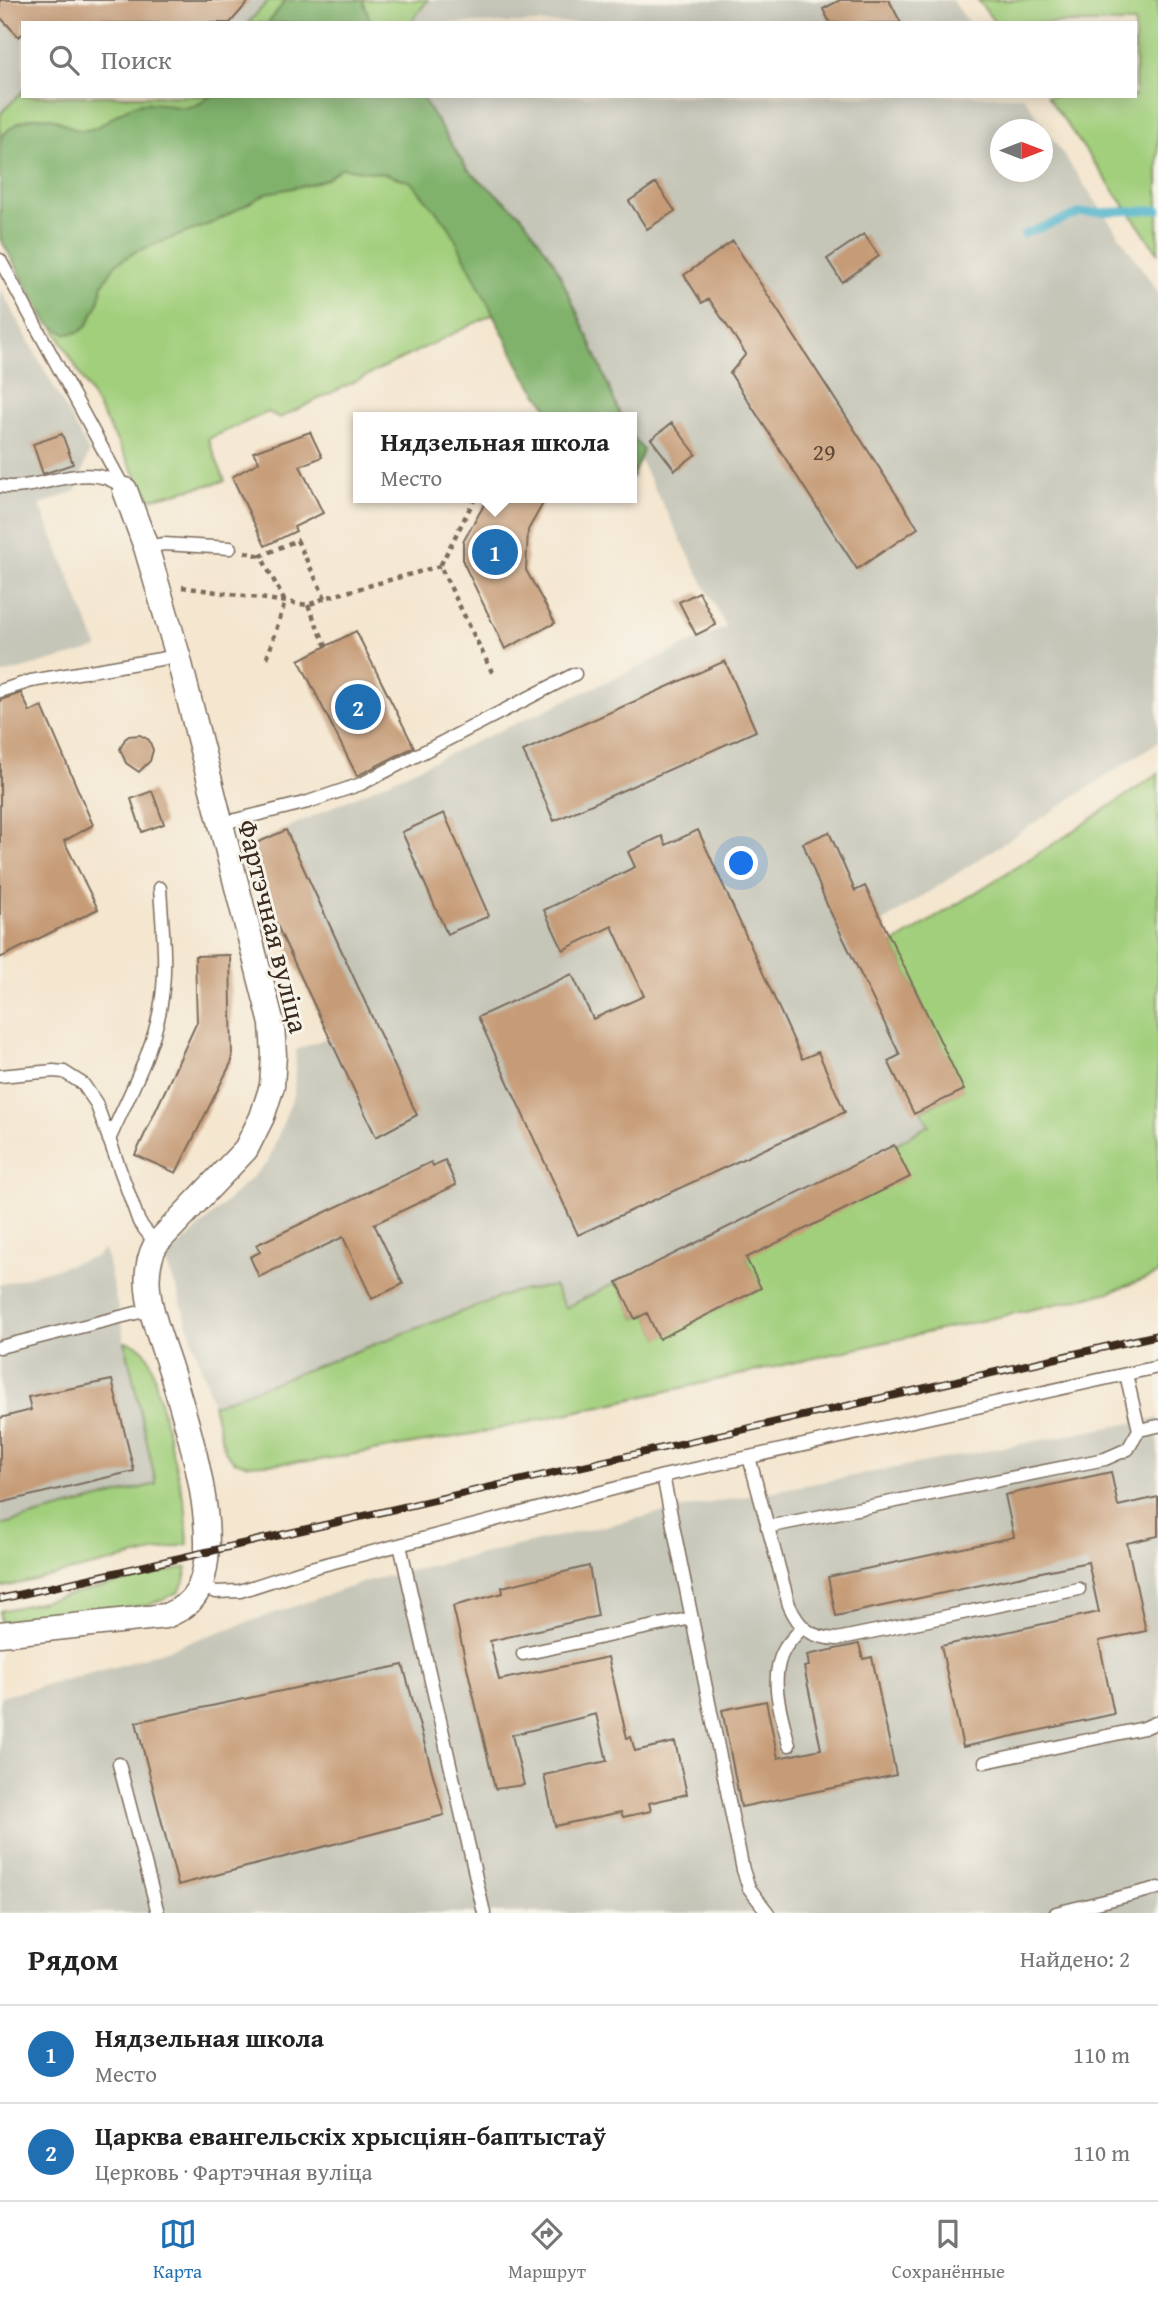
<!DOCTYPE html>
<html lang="ru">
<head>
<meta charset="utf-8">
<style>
	:root { --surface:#fff; --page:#f6f6f6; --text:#222; --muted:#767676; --line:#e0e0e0; --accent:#1f6fb2 }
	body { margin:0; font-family:"Gentium Book Plus",serif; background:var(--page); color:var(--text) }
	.compass { position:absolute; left:990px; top:119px; width:63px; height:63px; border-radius:50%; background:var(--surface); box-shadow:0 4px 18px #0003; rotate:90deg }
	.you { position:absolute; left:742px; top:864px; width:24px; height:24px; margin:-18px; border:5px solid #fff; border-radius:50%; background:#1a73e8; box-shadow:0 0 0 10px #1a73e833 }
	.badge { display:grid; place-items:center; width:46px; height:46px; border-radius:50%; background:var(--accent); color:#fff; font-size:23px; font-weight:700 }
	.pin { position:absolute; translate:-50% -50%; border:4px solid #fff; box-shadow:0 2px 7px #0006 }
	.popup { position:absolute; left:353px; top:412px; width:284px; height:91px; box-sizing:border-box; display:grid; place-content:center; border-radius:0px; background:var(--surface); filter:drop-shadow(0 2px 5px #0005); font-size:23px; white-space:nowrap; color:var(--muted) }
	.popup b { font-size:26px; color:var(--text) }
	.popup::after { content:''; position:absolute; left:50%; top:100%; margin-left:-14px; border:14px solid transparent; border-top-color:var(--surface) }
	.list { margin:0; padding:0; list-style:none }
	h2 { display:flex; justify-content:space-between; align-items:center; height:91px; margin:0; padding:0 28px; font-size:30px }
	h2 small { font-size:23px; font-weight:400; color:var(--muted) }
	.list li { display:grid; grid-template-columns:46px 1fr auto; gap:21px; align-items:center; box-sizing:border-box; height:98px; padding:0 28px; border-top:2px solid var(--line) }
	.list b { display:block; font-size:26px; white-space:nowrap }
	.list p { margin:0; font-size:23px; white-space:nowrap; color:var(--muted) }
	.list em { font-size:23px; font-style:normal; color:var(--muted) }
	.icon { flex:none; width:38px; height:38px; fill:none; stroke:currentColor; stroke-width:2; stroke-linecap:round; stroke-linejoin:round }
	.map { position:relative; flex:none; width:1158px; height:1913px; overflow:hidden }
	.search { position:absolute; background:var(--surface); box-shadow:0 4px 18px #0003; left:21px; right:21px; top:21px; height:77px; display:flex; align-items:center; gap:18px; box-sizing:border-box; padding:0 24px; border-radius:0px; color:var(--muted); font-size:26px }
	.sheet { height:287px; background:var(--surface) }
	nav { display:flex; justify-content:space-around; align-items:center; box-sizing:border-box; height:98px; border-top:2px solid var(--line); background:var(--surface); font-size:19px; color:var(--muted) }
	nav a { display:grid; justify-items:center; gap:4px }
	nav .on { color:var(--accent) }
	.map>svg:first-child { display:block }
</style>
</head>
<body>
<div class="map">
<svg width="1158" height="1913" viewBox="0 0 1158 1913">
	<rect width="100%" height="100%" fill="#f7f3e8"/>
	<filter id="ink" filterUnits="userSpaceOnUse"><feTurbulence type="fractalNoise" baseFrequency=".0143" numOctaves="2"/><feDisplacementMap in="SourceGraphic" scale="14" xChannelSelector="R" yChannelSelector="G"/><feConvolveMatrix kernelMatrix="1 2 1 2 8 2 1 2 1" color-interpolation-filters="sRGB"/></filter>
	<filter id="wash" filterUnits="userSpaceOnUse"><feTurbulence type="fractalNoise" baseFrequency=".00686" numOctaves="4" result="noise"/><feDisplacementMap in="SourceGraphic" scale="28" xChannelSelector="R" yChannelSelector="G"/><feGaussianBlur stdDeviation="1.57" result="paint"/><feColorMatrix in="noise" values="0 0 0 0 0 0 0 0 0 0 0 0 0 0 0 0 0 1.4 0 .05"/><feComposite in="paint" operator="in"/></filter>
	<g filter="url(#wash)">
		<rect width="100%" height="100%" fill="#f4e6cf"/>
		<path fill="#c5c5b8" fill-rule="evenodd" d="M0,0h269l-21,23h-225v68l-23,23z
			M428,0h524l17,23h-559z
			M352,96h671l135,196v450l-275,180 81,168 -43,20 8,15 -168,163 -102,51 -24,-20 -70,-11 -11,-22 -40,6 -301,113 -36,-115 -12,-30 103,-98 26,-68 2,-44 33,-13 -88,-188 485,-222 -94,-182v-28h-15zM1000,130h42v42h-42z
			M0,288l89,164 -13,39 -36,14 58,143 -98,27z
			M105,1249l51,235 -156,41v-240l95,-28z
			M1158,1418v495h-1158v-216l122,-32 249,-85 75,-18 238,-54z"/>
		<path fill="#a1cf7c" stroke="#6e7c4d" stroke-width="2" d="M269,0h159l-18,23h-162z
			M978,0h180v253l-111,-157h88v-73h-140z
			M23,91v5h329l197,191 -269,131 -12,-6 -60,27 17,42 -76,18 -149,-269v-116z
			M1158,774v500l-48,18 -626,140 -170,29 -66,4 -14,-4 -9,-10 -12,-46 301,-113 40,-6 11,22 52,-26 18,37 12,-6 12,25 101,-50 -14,-30 148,-113 35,-20 -8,-14 42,-21 -70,-146 173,-108z
			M125,1342c14,1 21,8 26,21l35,147 2,34 -188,44v-63l156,-41z
			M187,1567l-3,15 -5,10 -30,13 -149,22v-16z"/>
		<path fill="#80b26c" stroke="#5e6e45" stroke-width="2" d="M286,0h77l8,23h-103z
			M210,96h211l47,74 54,46 32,46 36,79 31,76h-67l-31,-44 -75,-148 -37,-43 -25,-8 -45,-6 -15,11 -18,6 -41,8 -52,29 -78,29 -21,13 -13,20 -5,20 -11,22 -8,6 -13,2 -18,-11 -48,-85v-99c13,-18 36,-27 57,-19 12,5 13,11 29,10 16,0 35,-25 58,-27 26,-2 41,15 66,-7z
			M632,436l11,14 -11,28z"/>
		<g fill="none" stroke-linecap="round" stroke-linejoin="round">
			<path stroke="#4cb2cb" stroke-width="8" d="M1024,234l56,-21 78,-3"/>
		</g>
		<g id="blocks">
			<path fill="#c69b77" d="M0,0h250l-20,23h-207v10l-4,4 -19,-20z
				M840,0h49l12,23h-71l-7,-14z
				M656,183l19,28 -28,18 -18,-28z
				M864,234l15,22 -37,26 -15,-23z
				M733,241l185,287 -61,41 -127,-196 16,-19 -37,-55 -7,4 -18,-28z
				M672,423l24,31 -21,16 -24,-31z
				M310,432l12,25 -22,9 23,47 -29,14 2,4 -31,15 -33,-69 27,-15 -6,-10z
				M62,434l11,30 -30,10 -10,-30z
				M488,498h58l-18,32 -2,40 29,53 -50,26 -42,-87v-20z
				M699,592l17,33 -20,10 -17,-33z
				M356,631l58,116 -57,29 -58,-116z
				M725,661l31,70 -202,90 -31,-70z
				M21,693l9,19 12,-6 51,119 -29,16 34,68 -98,49v-258z
				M140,735l9,5 4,10 -3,11 -11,11 -13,-9 -6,-14 5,-10 4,-3z
				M152,791l12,33 -22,8 -11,-33z
				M444,813l45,103 -42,18 -45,-102z
				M286,830l131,285 -41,22 -131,-280 -2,-8z
				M698,830l104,229 16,-7 27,60 -267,123 -100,-218 94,-43 21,45 51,-23 -32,-70 -49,24 -19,-40 91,-43 -7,-15 34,-16 4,9z
				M829,832l26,59 10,-5 99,204 -50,24 -26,-53 12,-6 -73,-150 -24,-62z
				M230,955l2,106 -56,112 -41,-18 62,-133 -2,-66z
				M894,1145l16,32 -164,81 15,30 -102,51 -12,-26 -12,6 -18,-37z
				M445,1160l11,25 -82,39 29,60 -31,15 -29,-62 -84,40 -9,-20 10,-5 -4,-7 175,-83 2,4z
				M112,1380l22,91 -134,32v-85l31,-8 -3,-13z
				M1111,1472l7,34 40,-9v39l-31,7 19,88 -47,10 15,73 -151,33 -22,-101 158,-34 -11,-50 -252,54 -8,-39 186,-40 -9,-42z
				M589,1566l9,50 -108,25 9,39 109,-23 19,81 4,-1 4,14 40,-9 12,52 -38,9 2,8 -28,6 -2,-5 -66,14 -11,-51 63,-14 -11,-47 -84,21 12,50 -29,4 -42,-183 50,-13 -1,-6z
				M859,1644l4,15 9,-2 24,118 -155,32 -19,-97 44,-9 12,57 43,-9 -17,-82 5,-1 -2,-11z
				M403,1665l41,150 -266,70 -42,-163z"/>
		</g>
	</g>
	<g filter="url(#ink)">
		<use href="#blocks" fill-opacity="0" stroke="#7c6c5c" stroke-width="2"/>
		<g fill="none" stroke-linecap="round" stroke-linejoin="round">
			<defs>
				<path id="lane" d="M0,260l125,230
					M0,486c39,7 87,-28 122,1
					M146,547l18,-3 66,4
					M0,691l31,-10 147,-25
					M219,824l89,-22 53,-18 214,-110
					M0,1076l53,-5 11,1 19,12 13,19 43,119 17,22
					M109,1140c20,-46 47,-93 53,-143 5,-36 0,-73 -2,-109
					M0,1347l152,-38
					M1126,1374l13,56 19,-4
					M749,1457l40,148c10,23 22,33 48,34l242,-50
					M663,1476l80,394 6,18 19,25
					M767,1527l338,-68 23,-10 11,-19
					M400,1545l84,368
					M199,1587l17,5 24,-1 71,-23 352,-92 495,-109
					M523,1654l169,-36
					M789,1745c-7,-29 -21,-66 -5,-95 4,-8 12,-15 18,-22
					M985,1762l159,-34 14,-6
					M119,1764l39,149
					M1056,1913l102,-25"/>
				<path id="street" d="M0,1634l166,-18c10,-5 20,-9 27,-18 35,-45 -5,-173 -21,-224 -12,-41 -38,-90 -16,-130l90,-95 16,-32 10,-31 2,-31 -2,-31 -94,-368 -32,-109 -21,-57"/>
			</defs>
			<use href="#lane" stroke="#7c6c5c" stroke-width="15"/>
			<use href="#street" stroke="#7c6c5c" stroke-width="27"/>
			<path stroke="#7c6c5c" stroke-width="4.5" stroke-dasharray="5 5" stroke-linecap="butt" d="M475,498l-35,68 53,108
				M245,552l16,4
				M182,587l126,18 17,-7 115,-32
				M308,605l18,41
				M267,658l18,-56 -24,-46 36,-16 28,58"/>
			<use href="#lane" stroke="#fff" stroke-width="12"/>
			<use href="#street" stroke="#fff" stroke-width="24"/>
			<defs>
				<path id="rail" d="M0,1599l1158,-264"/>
			</defs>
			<use href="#rail" stroke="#3b2a1e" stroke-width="8"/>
			<use href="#rail" stroke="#f7f3e8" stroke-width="5" stroke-dasharray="16" stroke-linecap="butt"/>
		</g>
	</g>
	<g text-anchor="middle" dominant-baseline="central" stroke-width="6" stroke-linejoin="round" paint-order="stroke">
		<g font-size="24" fill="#5e4634">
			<text x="824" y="451">29</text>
		</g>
		<g font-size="28" fill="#3b2a1e" stroke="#f7f3e8">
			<text transform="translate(274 926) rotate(76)">Фартэчная вуліца</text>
		</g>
	</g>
</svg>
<svg class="compass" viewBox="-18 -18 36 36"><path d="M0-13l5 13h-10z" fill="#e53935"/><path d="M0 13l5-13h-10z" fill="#767676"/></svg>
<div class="you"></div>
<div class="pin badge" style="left:495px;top:552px">1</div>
<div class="popup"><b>Нядзельная школа</b>Место</div>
<div class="pin badge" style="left:358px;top:707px">2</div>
<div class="search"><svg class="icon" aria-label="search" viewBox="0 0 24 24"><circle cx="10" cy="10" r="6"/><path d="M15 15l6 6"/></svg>Поиск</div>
</div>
<section class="sheet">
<h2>Рядом<small>Найдено: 2</small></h2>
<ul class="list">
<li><span class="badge">1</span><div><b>Нядзельная школа</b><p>Место</p></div><em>110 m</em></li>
<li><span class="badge">2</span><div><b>Царква евангельскіх хрысціян-баптыстаў</b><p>Церковь · Фартэчная вуліца</p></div><em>110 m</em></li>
</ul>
</section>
<nav>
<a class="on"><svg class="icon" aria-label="map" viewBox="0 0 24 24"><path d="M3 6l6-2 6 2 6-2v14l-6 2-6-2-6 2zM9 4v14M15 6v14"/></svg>Карта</a>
<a><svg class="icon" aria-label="directions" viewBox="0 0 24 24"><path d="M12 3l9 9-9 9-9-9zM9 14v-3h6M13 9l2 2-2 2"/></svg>Маршрут</a>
<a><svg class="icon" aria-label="saved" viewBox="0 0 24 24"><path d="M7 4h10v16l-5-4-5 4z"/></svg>Сохранённые</a>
</nav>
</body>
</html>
